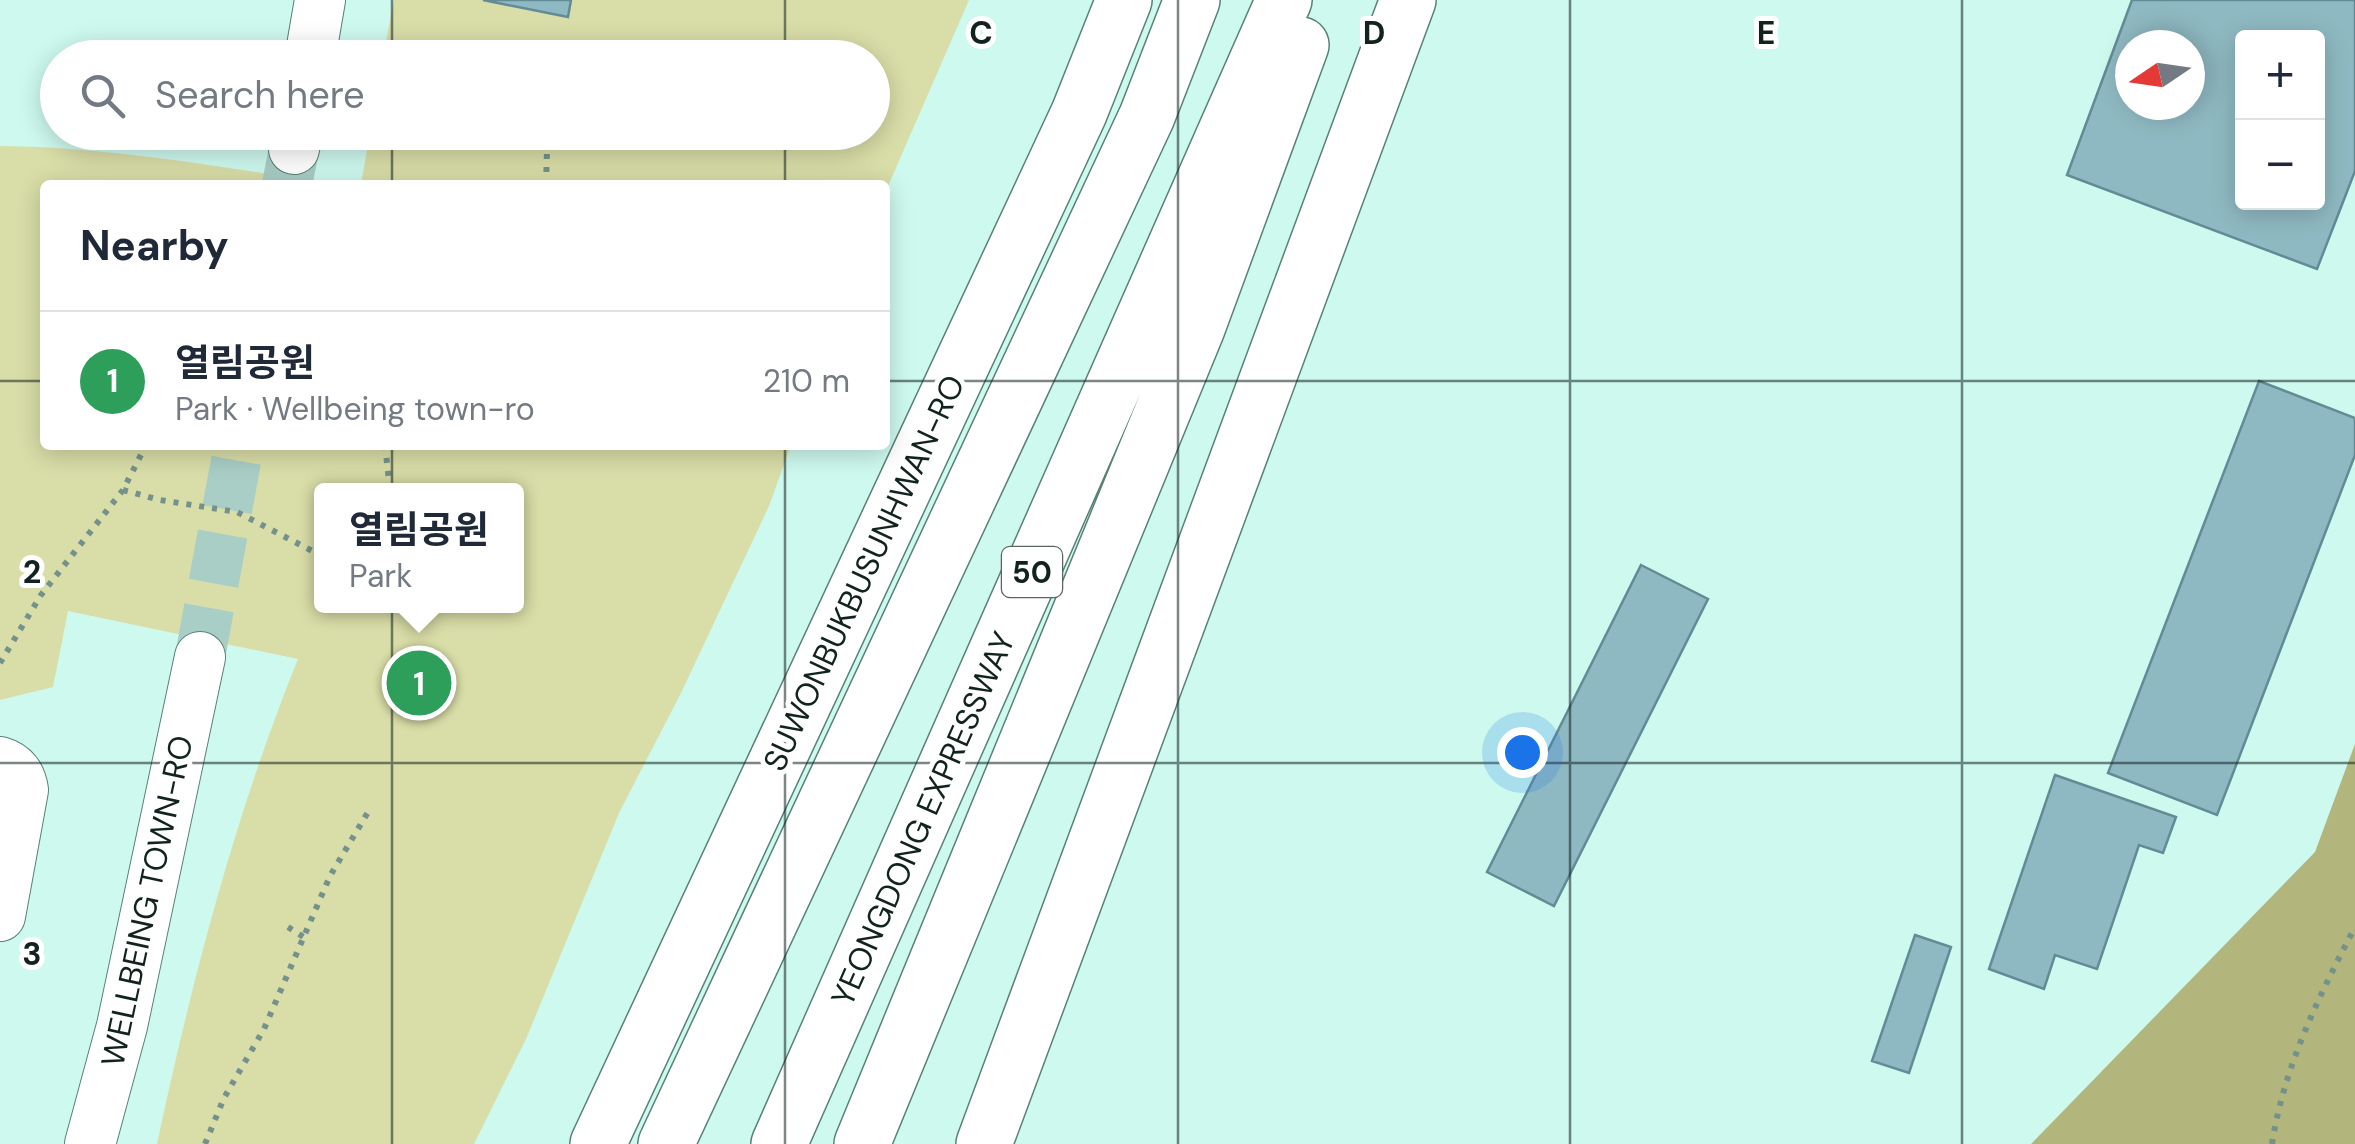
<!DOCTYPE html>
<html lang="en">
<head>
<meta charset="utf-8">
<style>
	:root { --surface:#fff; --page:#f2f2f3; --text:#1f2937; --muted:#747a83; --line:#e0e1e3; --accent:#0f766e }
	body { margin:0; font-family:"DM Sans","Noto Sans KR",sans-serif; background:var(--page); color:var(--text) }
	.controls { position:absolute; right:30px; top:30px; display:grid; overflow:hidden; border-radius:10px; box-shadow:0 5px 25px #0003 }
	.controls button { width:90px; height:90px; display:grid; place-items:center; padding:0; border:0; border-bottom:2px solid var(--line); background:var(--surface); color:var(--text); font:50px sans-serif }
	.compass { position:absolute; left:2115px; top:30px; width:90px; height:90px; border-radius:50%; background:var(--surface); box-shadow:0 5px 25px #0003; rotate:257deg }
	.you { position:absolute; left:1522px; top:752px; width:35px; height:35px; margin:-25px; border:8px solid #fff; border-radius:50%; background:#1a73e8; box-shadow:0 0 0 15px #1a73e833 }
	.badge { display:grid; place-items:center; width:65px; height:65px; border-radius:50%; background:var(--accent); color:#fff; font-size:32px; font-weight:700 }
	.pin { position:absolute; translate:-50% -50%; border:5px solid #fff; box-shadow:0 2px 10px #0006 }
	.popup { position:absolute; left:314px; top:483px; width:210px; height:130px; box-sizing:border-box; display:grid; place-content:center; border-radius:10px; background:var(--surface); filter:drop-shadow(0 2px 8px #0005); font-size:32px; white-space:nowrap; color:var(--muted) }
	.popup b { font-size:38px; color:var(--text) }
	.popup::after { content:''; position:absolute; left:50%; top:100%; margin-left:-20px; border:20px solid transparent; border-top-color:var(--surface) }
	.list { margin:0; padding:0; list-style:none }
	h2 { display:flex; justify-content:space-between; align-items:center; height:130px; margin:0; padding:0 40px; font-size:42px }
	h2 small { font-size:32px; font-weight:400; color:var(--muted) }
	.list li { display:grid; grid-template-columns:65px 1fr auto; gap:30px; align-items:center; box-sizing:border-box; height:140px; padding:0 40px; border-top:2px solid var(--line) }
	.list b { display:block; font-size:38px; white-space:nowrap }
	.list p { margin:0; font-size:32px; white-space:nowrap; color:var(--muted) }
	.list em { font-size:32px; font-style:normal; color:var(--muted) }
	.icon { flex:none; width:55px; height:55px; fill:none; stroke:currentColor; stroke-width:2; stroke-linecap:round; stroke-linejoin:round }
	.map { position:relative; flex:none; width:2355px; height:1144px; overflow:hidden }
	.search { position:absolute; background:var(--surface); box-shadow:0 5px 25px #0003; left:40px; top:40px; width:850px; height:110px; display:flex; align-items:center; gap:25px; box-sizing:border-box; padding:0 35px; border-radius:55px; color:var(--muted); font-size:38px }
	.panel { position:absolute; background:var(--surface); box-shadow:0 5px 25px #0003; left:40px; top:180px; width:850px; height:270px; border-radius:10px }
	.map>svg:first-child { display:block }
</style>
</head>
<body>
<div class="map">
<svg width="2355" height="1144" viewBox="0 0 2355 1144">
	<rect width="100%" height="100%" fill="#cef9ef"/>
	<path fill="#d9dda7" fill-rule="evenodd" d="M394,0h575l-84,193v-8h-524l9,-52 502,-1v-74l-489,-1z
		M0,146c116,1 229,23 344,39h-299v260h746l-22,61 -88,187 -62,120 -93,226 -52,105h-317c35,-164 78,-329 141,-485l-230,-48 -15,76 -53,13zM322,490h194v116h-194z"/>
	<path fill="#b2b57c" d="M2355,744v400h-324l284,-292z"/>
	<path fill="#8fb9c2" stroke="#638b95" stroke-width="2.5" fill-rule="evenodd" d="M483,0h88l-3,17z
		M2132,0h223v171l-38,98 -250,-94zM2242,38h76v164h-76zM2130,45h60v60h-60z
		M2259,381l96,37v37l-138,360 -109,-42z
		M1641,565l67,34 -154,307 -67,-34z
		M2055,775l121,42 -13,36 -24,-8 -42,124 -42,-14 -11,34 -55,-20z
		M1915,935l36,12 -42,126 -37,-12z"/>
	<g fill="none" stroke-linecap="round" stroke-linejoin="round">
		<path stroke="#a8cec5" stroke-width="50" stroke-dasharray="50 25" stroke-linecap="butt" d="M287,185l7,-36
			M200,657l39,-212"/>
		<defs>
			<path id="minor" d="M310,58l10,-58
				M294,149l3,-17
				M0,762c14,4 21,14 23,28l-23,126
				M90,1144l32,-118 78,-369"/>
			<path id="highway" d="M598,1144l481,-1031 45,-113
				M666,1144l481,-1028 45,-116
				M779,1144l505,-1144
				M862,1144l335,-816 104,-283
				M984,1144l424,-1144"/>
		</defs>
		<use href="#minor" stroke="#598178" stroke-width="52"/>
		<use href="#highway" stroke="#598178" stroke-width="58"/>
		<path stroke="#74928b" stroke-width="6" stroke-dasharray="5 8" stroke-linecap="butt" d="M588,58l3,-7
			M546,185l1,-34 8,-19
			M385,445l5,45
			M123,490l37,10 77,12 85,44
			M425,606l6,2
			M0,663l41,-68 82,-105 23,-45
			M288,927l17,11
			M205,1144l19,-46 40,-69 66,-153 41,-69
			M2272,1144c12,-78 47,-148 83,-217"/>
		<use href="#minor" stroke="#fff" stroke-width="50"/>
		<use href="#highway" stroke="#fff" stroke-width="55"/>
	</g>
	<path fill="none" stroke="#12231f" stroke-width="2.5" stroke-opacity="0.55" d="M392,0v58M785,0v58M1178,0v1144M1570,0v1144M1962,0v1144M392,132v53M785,132v53M0,381h45M885,381h1470M392,445v699M785,445v699M0,763h2355"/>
	<g text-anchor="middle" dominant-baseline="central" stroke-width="10" stroke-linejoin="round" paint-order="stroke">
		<rect fill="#fff" stroke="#596562" stroke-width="2.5" x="1002" y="547" width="60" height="50" rx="8"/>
		<g font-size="30" font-weight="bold" fill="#12231f">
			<text x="1032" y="572">50</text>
		</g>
		<g font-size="32" fill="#12231f" stroke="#fff">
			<text transform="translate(864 573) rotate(-65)">SUWONBUKBUSUNHWAN-RO</text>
			<text transform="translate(923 819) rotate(-66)">YEONGDONG EXPRESSWAY</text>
			<text transform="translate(147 901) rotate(-78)">WELLBEING TOWN-RO</text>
		</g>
	</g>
	<g font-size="32" text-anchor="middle" font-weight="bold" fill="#12231f" stroke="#fff" stroke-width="10" stroke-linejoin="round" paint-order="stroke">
		<text x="981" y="44">C</text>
		<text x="1374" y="44">D</text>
		<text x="1766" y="44">E</text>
		<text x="32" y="583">2</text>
		<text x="32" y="965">3</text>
	</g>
</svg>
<div class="controls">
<button>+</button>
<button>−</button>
</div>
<svg class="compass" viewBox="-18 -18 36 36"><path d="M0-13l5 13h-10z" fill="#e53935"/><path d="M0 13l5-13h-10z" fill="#747a83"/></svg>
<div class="you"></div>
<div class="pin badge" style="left:419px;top:683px;background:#2e9e5b">1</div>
<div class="popup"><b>열림공원</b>Park</div>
<div class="search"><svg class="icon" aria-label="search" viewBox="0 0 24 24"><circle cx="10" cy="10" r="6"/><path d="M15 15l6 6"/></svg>Search here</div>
<section class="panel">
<h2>Nearby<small></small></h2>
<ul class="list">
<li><span class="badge" style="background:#2e9e5b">1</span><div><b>열림공원</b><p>Park · Wellbeing town-ro</p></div><em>210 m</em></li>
</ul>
</section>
</div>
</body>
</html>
